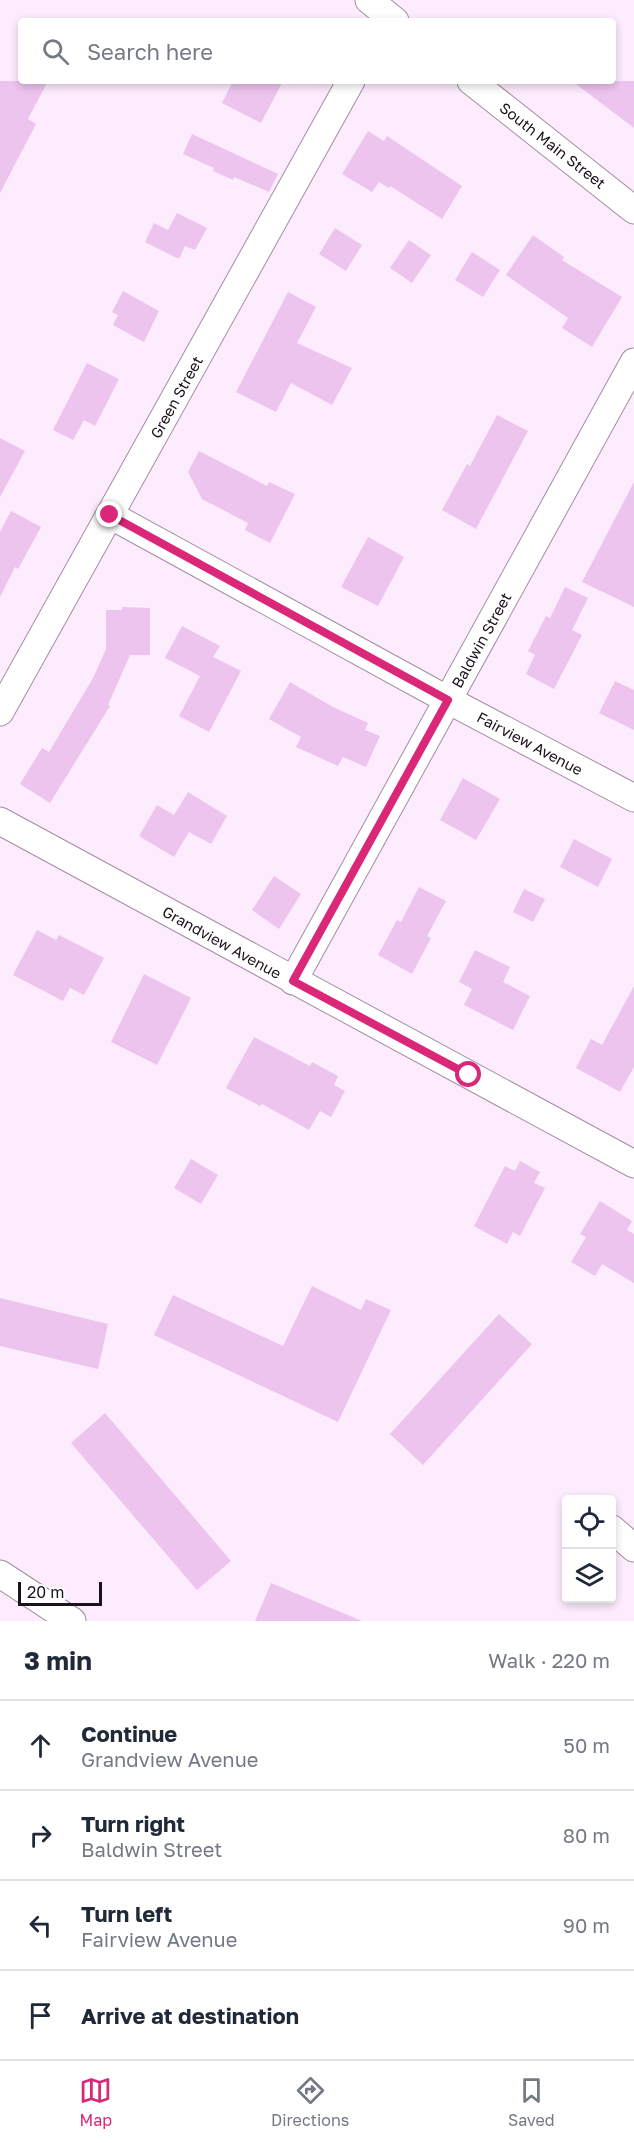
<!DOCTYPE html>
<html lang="en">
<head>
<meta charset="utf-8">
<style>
	:root { --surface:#fff; --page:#f6f6f7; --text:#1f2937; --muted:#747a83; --line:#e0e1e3; --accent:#db2777 }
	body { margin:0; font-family:"Golos Text",sans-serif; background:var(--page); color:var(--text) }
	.controls { position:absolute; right:18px; bottom:18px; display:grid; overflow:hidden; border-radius:6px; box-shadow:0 3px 9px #0003 }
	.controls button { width:54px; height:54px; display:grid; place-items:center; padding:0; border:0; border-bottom:2px solid var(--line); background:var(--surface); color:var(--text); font:30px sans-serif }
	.scale { position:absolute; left:18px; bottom:15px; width:84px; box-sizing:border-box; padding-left:6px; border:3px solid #1b121b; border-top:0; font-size:16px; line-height:21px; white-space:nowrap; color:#1b121b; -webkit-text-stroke:4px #fff; paint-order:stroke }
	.stop { position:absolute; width:18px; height:18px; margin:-14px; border:4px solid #db2777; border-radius:50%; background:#fff }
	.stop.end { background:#db2777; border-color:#fff; box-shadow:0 2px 6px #0008 }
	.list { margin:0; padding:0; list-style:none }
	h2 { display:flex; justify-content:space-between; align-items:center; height:78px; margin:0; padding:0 24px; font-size:26px }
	h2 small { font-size:20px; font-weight:400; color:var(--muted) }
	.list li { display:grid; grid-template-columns:39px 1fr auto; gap:18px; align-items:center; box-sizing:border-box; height:90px; padding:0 24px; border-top:2px solid var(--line) }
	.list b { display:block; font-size:22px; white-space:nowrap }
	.list p { margin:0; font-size:20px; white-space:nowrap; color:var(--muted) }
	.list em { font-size:20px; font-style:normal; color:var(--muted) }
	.icon { flex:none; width:33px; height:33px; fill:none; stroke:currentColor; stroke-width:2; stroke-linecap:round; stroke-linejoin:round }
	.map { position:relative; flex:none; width:634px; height:1621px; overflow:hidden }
	.search { position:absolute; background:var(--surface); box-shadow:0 3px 9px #0003; left:18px; right:18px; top:18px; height:66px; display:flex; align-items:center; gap:15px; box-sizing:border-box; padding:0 21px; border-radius:6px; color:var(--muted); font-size:22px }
	.sheet { height:438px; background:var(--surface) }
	nav { display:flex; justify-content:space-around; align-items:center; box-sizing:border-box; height:84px; border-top:2px solid var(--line); background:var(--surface); font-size:16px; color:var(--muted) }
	nav a { display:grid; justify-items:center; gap:3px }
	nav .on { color:var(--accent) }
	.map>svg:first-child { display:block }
</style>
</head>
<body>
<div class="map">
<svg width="634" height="1621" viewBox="0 0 634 1621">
	<rect width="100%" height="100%" fill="#fcecfd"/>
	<path fill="#ecc4ed" d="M0,81h48l-20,38 8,5 -36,69z
		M233,81h50l-22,42 -39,-20z
		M572,81h62v47z
		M368,131l16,10 3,-5 75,50 -20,33 -52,-33 -1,2 -10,-6 -7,10 -30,-18z
		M192,134l86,40 -9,18 -35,-15 -1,3 -20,-9 1,-3 -31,-14z
		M177,213l30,15 -12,22 -10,-4 -6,13 -34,-17 9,-19 14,7z
		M335,228l27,17 -16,26 -27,-17z
		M533,235l31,22 -2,3 60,37 -30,50 -30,-19 6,-10 -62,-43z
		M409,240l22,15 -19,28 -22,-15z
		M472,252l28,18 -17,27 -28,-17z
		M123,291l36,20 -15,31 -31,-17 5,-10 -6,-3z
		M288,292l28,15 -19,36 55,25 -20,37 -41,-22 -15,29 -40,-20z
		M87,363l32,16 -24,47 -11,-6 -11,20 -20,-10z
		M497,415l31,16 -52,98 -34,-19 25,-46 3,2z
		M0,438l25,13 -25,46z
		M199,451l68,35 2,-4 26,12 -25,49 -25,-13 3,-7 -46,-24 -14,-27z
		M634,482v125l-52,-25z
		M11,511l30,16 -23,42 -3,-2 -15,30v-65z
		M368,537l36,20 -26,49 -37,-19z
		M565,587l23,11 -16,32 10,5 -28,54 -28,-15 9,-19 -7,-4 18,-35 4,2z
		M122,607l28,1v47h-20l-22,50 2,1 -60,97 -30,-19 22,-36 7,4 44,-74 13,-29v-39h16z
		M182,626l38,20 -7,11 28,14 -32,61 -30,-16 21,-40 -35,-18z
		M615,681l19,9v40l-35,-17z
		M290,682l43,25 35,16 -3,7 15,6 -14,31 -23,-10 -5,9 -42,-19 5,-10 -32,-18z
		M463,778l37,21 -24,41 -36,-20z
		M188,792l39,24 -16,28 -22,-12 -15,25 -35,-21 18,-31 17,10z
		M574,839l38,20 -14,28 -38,-20z
		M274,876l27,18 -22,35 -27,-19z
		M419,887l27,14 -19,35 4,2 -19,36 -34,-19 19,-35 4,2z
		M524,889l21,10 -12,23 -20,-10z
		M37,930l19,10 3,-5 45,23 -20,37 -14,-7 -7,13 -50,-26z
		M475,950l35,17 -7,15 27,14 -17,34 -49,-25 8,-16 -13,-7z
		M144,974l47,24 -34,67 -46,-23z
		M634,986v81l-14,25 -44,-24 15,-29 11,6z
		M254,1037l56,29 2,-4 26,14 -4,9 11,6 -14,26 -11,-6 -11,19 -47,-26 -2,2 -34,-18z
		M191,1159l27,16 -17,29 -27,-16z
		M520,1161l20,11 -6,11 11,5 -25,48 -7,-4 -6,12 -33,-18 31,-60 10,5z
		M600,1201l32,20 -5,9 7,4v49l-32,-19 -7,12 -24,-14 15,-25 -6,-3z
		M312,1286l49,24 5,-11 25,11 -53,112 -184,-87 19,-40 110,51z
		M0,1298l108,26 -10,45 -98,-23z
		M499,1314l33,30 -109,121 -33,-31z
		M105,1413l126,148 -34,29 -126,-147z
		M271,1583l91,38h-107z"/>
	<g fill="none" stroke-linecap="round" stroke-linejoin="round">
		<defs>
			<path id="street" d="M369,0l26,21
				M471,81l163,129
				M110,515l338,185 186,98
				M0,712l351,-631
				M0,821l634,343
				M293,981l341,-619
				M612,1529l22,19
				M0,1574l72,47"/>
		</defs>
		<use href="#street" stroke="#a48ca5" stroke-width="29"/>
		<use href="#street" stroke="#fff" stroke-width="27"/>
	</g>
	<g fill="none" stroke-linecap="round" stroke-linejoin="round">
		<path stroke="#db2777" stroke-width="8" d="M110,515l338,185 -155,281 176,94"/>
	</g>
	<g text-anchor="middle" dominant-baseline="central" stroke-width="4.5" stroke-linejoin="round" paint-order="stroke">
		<g font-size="15" fill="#1b121b" stroke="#fff">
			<text transform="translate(553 145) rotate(38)">South Main Street</text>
			<text transform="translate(176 397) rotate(-61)">Green Street</text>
			<text transform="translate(481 640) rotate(-61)">Baldwin Street</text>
			<text transform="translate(530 743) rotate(28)">Fairview Avenue</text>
			<text transform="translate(222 942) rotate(29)">Grandview Avenue</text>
		</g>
	</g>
</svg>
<div class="controls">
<button><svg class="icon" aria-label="locate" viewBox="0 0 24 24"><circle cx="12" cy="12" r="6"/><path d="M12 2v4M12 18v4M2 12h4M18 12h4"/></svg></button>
<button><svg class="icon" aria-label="layers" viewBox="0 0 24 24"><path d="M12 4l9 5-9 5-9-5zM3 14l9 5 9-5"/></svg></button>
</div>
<div class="scale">20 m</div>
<div class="stop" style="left:469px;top:1075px"></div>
<div class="stop end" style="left:110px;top:515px"></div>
<div class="search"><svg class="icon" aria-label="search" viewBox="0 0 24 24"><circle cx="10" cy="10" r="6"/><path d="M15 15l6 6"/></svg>Search here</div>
</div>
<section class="sheet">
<h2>3 min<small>Walk · 220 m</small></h2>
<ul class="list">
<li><svg class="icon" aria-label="ahead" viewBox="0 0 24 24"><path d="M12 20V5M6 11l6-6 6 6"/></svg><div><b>Continue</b><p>Grandview Avenue</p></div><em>50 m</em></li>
<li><svg class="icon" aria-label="right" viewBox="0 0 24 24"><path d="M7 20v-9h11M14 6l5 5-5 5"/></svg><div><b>Turn right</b><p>Baldwin Street</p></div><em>80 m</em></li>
<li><svg class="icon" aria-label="left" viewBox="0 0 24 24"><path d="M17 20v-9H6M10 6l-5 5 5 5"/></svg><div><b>Turn left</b><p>Fairview Avenue</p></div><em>90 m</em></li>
<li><svg class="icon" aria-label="arrive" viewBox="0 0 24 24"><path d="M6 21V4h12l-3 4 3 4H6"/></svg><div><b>Arrive at destination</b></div></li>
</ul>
</section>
<nav>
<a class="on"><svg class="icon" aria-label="map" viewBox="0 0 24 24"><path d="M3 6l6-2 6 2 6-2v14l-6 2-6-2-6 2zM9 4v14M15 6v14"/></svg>Map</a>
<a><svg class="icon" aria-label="directions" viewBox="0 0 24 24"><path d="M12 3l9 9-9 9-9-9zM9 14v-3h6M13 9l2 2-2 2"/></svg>Directions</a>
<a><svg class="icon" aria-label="saved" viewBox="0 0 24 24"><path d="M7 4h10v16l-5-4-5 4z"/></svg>Saved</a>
</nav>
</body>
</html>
